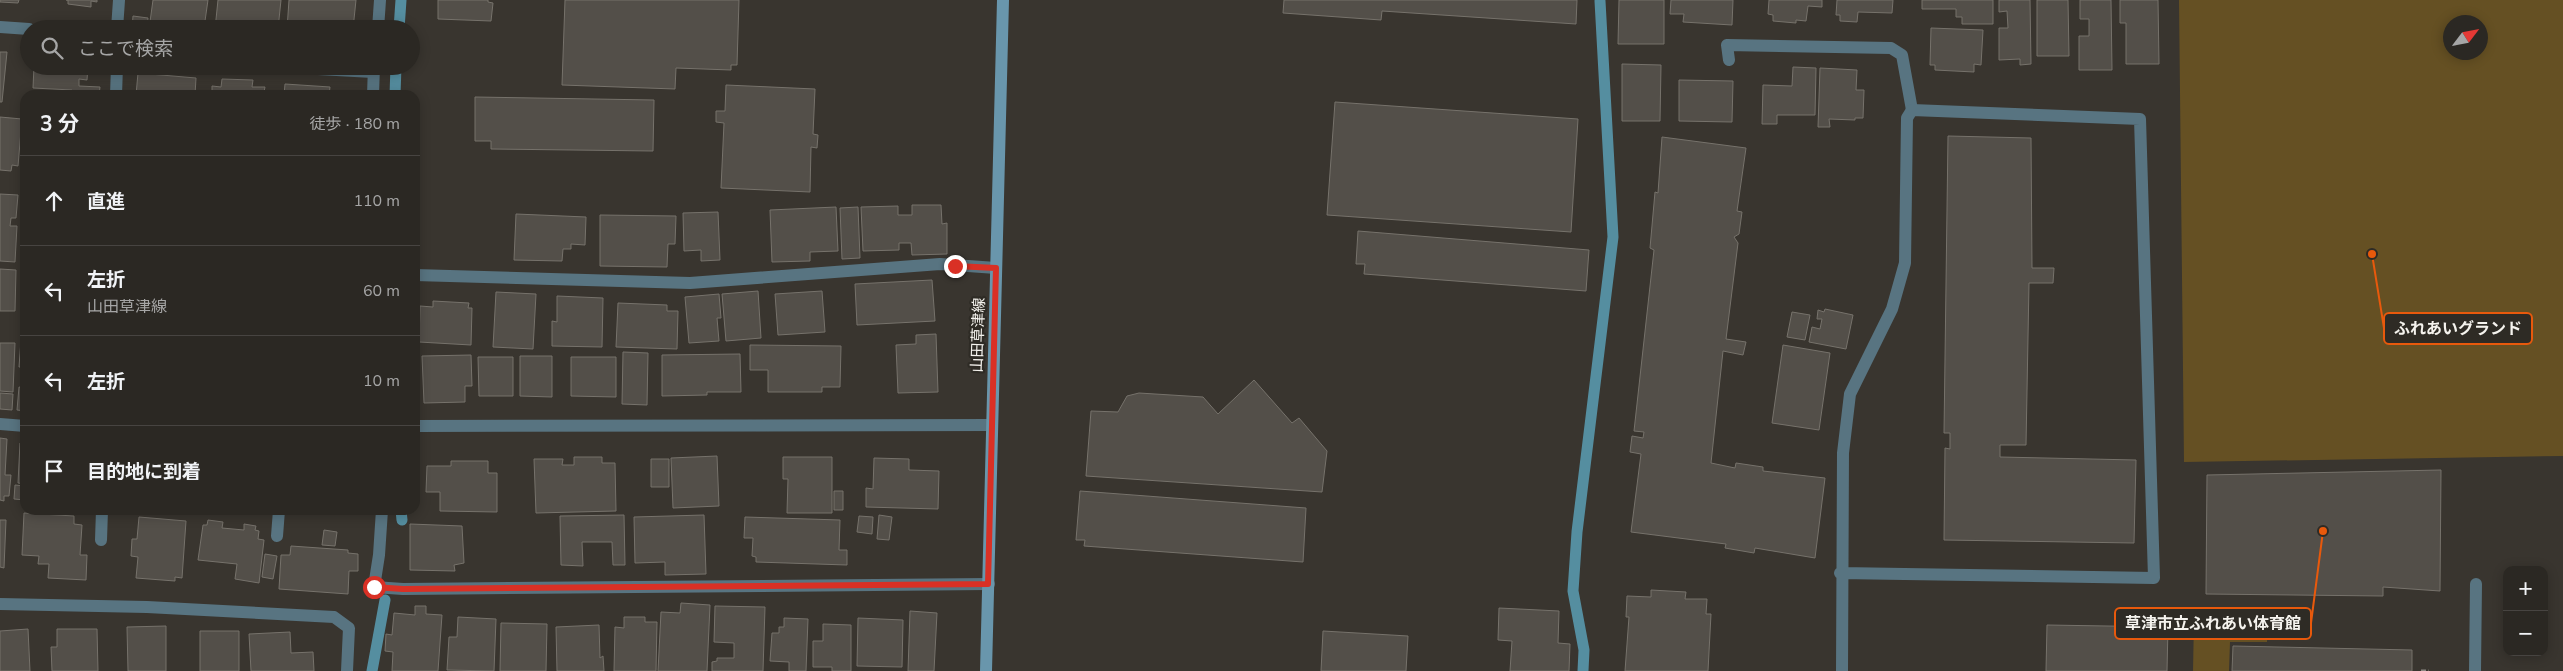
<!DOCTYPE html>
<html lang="ja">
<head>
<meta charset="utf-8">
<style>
	:root { --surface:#2b2823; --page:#33302b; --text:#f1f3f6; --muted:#a6a6a6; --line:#474441 }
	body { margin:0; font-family:"Nunito Sans","Noto Sans JP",sans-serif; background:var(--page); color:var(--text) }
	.controls { position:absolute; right:15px; bottom:15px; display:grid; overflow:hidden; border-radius:10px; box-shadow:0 2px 12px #0003 }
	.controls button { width:45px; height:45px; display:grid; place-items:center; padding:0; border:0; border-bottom:1px solid var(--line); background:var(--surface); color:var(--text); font:25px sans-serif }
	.compass { position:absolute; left:2443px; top:15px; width:45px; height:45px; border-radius:50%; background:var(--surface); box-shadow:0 2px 12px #0003; rotate:58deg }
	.stop { position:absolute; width:15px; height:15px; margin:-11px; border:4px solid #d93025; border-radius:50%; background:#fff }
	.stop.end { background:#d93025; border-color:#fff; box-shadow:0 1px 5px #0008 }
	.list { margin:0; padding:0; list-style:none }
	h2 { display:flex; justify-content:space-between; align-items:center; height:65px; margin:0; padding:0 20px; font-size:21px }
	h2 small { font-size:16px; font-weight:400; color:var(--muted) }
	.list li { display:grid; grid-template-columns:32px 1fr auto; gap:15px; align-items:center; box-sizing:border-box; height:90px; padding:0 20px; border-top:1px solid var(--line) }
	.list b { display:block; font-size:19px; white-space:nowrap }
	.list p { margin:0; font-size:16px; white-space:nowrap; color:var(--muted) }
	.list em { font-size:16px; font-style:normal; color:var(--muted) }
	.icon { flex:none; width:28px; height:28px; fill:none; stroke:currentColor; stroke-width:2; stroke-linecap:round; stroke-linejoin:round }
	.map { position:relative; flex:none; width:2563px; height:671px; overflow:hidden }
	.search { position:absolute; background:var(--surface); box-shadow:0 2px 12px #0003; left:20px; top:20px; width:400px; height:55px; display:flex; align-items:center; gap:12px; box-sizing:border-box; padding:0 18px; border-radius:28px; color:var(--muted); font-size:19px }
	.panel { position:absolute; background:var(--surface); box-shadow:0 2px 12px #0003; left:20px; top:90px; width:400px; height:425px; border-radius:15px }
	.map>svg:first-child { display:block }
</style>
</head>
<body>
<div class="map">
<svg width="2563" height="671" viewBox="0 0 2563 671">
	<rect width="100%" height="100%" fill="#39352f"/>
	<path fill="#655023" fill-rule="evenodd" d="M2179,0h384v456l-379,6zM2450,22h30v30h-30z
		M2194,619l74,2 -1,21h-37l-1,29h-36z"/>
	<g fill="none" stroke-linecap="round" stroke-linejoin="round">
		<path stroke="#558ea0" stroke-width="11" d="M399,29l2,-29
			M395,95l1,-29
			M401,510l1,10
			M372,671l13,-71
			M1583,671l1,-21 -11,-59 4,-59 36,-295 -13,-236"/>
	</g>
	<path fill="#534f49" stroke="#76726b" d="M0,0h19l-1,3 -18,-1z
		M66,0h31v2l-6,-1v6l-23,-3v-4z
		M153,0h55l-4,28 -18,-3v4h-37z
		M218,0h63l-3,29h-63z
		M289,0h67l-3,29h-66z
		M438,0h50v2l5,1 -2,18 -53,-2z
		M565,0h174l-2,65h-6v5l-55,-2 -1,21 -113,-4z
		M1284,0h293l-1,24 -194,-13 -1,9 -98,-7z
		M1619,0h45v44h-46z
		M1671,0h62l-1,25 -49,-3 1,-8h-14z
		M1769,0h53v7l-14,-1 -2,15 -10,-1v3l-23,-2v-6l-5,-1z
		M1837,0h56l-1,13 -34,-1 -1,10 -17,-1v-6h-4z
		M1922,0h71v24h-31v-7h-6v-8h-34z
		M1999,0h31l1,64 -11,1v-6l-21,1v-32h9l-1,-17 -8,1z
		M2037,0h31l1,56h-32z
		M2080,0h31l1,70h-33v-34h10v-17h-9z
		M2120,0h38l1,64h-33v-41h-6z
		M133,16l15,2 -1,11h-15z
		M1931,28l52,2 -2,35 -7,-1v8l-39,-2v-5h-5z
		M0,52h7l-5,50h-2z
		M1622,64l39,1 -1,56h-38z
		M34,66h54l-1,14 -8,-1v7l21,1 -1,8h-27v-5l-39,-2z
		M1793,67l23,1 -1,47h-38v9h-15l1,-39 29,1z
		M1820,68l37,2 -1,20h8l-1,28h-8v2l-26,-1 1,8h-12z
		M138,73l58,5 -1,17h-59z
		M222,79l31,1 -1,7h13l-1,5 13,3h-65v-9l9,1z
		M1679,80l54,1 -1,41 -53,-1z
		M285,84l45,3 -1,8h-45z
		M726,85l89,4 -2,45 5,1 -1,13 -6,-1 -1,45 -89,-4 3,-65 -8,-1v-11h9z
		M475,97l179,3 -1,51 -162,-2v-8h-16z
		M1335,102l243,17 -7,113 -244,-17z
		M0,117l22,2 -4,47 -6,-1 -1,6 -11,-1z
		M1948,136l83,2 1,130h22l-1,15h-24l-3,162h-26v12l136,3 -2,83 -190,-3 1,-92 5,1v-16h-6z
		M1662,137l84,11 -9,63 5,1 -3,22 -5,3 4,6 -12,96 20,3 -3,13 -20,-4 -12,112 24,5 1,-5 27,4v4l62,7 -10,80 -60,-10 -1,5 -29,-5 1,-4 -95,-12 10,-78 -11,-2 2,-16 11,2 1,-6 -10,-1 20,-181 -4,-2 5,-56 3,1z
		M0,194l18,1 -2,23h-5l-1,8h7l-2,36 -15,-1z
		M912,205h29l1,19 5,-1v31l-35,1 -1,-12h-12v7l-36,1 -2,-44 37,-1v9h14z
		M836,207l2,44 -28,1v9l-38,1 -2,-52z
		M858,207l2,51 -18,1 -2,-51z
		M718,212l2,48 -19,1v-11l-17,1 -1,-38z
		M516,214l70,3 -1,28 -14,-1v5h-8l-1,12 -48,-1z
		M600,215l76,1 -1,28h-7l-1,23 -67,-1z
		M1358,231l231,19 -3,41 -222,-17 1,-10h-9z
		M0,269l16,1 -1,41h-15z
		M23,270h2v15h-3z
		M932,280l3,41 -78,4 -2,-41z
		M758,291l3,47 -35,3 -4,-47z
		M822,291l3,41 -47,3 -3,-41z
		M496,292l40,2 -3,55 -40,-2z
		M719,294l2,24h-4l2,23 -30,2 -4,-46z
		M557,296l46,2 -1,49 -50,-1v-25l5,1z
		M433,301l36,2 -1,5h4l-1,37 -52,-3 1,-36 13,1z
		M618,303l49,2v6h11l-1,38 -61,-2z
		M1825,309l28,6 -7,34 -37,-7 3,-15 8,2 2,-10h-5l1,-9 6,2z
		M1792,312l18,3 -5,25 -18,-3z
		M415,313l3,1 -1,29h-2z
		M936,334l2,58 -40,1 -2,-48 20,-1v-9z
		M21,340l4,1v45h-2l1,-19h-5z
		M0,343h15l-2,49 -13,-1z
		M750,345l91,1 -1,41h-18v5h-54v-22h-18z
		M1783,345l47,8 -11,77 -47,-7z
		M623,352l25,1 -1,52 -25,-1z
		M740,354l1,38h-34v3l-45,1v-41z
		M471,355l1,31h-7v16l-41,1 -2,-47z
		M520,356h32v41l-32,-1z
		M478,357h35v39h-34z
		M571,357h45v40l-45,-1z
		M1254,380l38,43 7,-5 28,33 -5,41 -236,-16 5,-65 27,1 9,-16 12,-3 64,4 15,17z
		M19,387l6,1v23l-8,-1z
		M0,393l13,1 -1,16 -12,-1z
		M0,438l7,1 -2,36h6l-2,21h-5v5l-4,-1z
		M20,443h5v41l-7,-1z
		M717,456l2,50 -46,2 -2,-50z
		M574,457h28v6h13l1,48 -80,2 -2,-54h29l-1,6h12z
		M783,457h49v56h-45l1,-34h-5z
		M874,458l35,1v11l30,1 -1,38 -72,-2v-19l7,1z
		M651,459h18v28h-18z
		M451,461h37v12h9v39l-57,-1v-19h-14l1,-26h24z
		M2441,470l-1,121 -57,-4v9l-177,-2 1,-119z
		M15,485l10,1v14l-11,-1z
		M834,491h9v19h-9z
		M1080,491l226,17 -3,54 -219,-16 1,-6h-9z
		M24,513l50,3v8l8,1 -2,30h7l-1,25 -38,-2 1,-14h-11l1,-8 -17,-1z
		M624,515l1,50h-12l-1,-23h-30l1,24 -22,-1 -1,-49z
		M704,515l2,59 -41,1v-13l-30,1 -1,-46z
		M879,515l13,2 -3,23 -12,-1z
		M859,516l14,1 -1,17 -15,-2z
		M139,517l47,4 -4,57 -7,-1v4l-39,-3 2,-21 -7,-1 1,-17h5z
		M745,517l95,3 -1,30h8v15l-91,-3v-5l-4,-1 1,-18h-9z
		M0,520h6l-2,48 -4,-1z
		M208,520l15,2 -1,6 22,2v-6l12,2 -1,4 4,1 -1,8 6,1 -5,43 -24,-4 2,-15 -39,-4 5,-35h4z
		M410,524l52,2 2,37 -10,2 1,6 -45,-1z
		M324,530l13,2 -2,14 -13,-1z
		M291,546l57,4v3l10,1v17h-9l-1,23 -69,-5 2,-34h9z
		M265,554l12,2 -4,23 -11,-2z
		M1651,590l35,2 -1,7h22l-1,15h5l-3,57h-83l4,-54h-3l1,-21 24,1z
		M681,603l29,2 -3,66h-49l3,-59 19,1z
		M415,606h11v8l16,1 -4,56h-46l1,-19 -8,-1 1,-17 6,1 2,-22 21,2z
		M715,606l50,1 -2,64h-51v-9l5,-1v-3h17v-15l-20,-1z
		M1499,608l60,3 -1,32 12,1 -1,27h-59l2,-30 -14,-1z
		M910,611l27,2 -3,58h-26z
		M458,617l38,2 -2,52 -47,-1 2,-33h8z
		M624,617h21v5h12l-1,49h-42l1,-44 9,1z
		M784,618l24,1 -2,52h-17v-9l-19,-1 2,-28h7v-6h5z
		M858,618l45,2 -1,47 -45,-1z
		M501,623l46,1 -1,47h-46z
		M823,624l28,1v46h-19v-4h-19v-26h10z
		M599,625l1,33 3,-2 1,15h-47l-1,-44z
		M2047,625l121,2 -1,44h-121z
		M166,626v45h-38l-1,-44z
		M28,629l2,42h-30v-40z
		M57,629h40l1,42h-46l-1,-24h6z
		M200,631h39v40h-39z
		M1323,631l85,5 -2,35h-85z
		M290,632l1,21 22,-1 1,19h-63l-2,-37z
		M2233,646l179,4v21h-180z"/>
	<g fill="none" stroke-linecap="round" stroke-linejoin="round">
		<path stroke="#8c8983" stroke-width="3" stroke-dasharray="5 2.5" stroke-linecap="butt" d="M2421,671h8"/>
		<path stroke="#587481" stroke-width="12" d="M1729,60l-2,-15 164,3 11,7 10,55
			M2475,671l1,-87"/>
		<path stroke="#587481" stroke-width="12" d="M0,27l29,2
			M117,29l2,-29
			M378,29l2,-29
			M263,66l110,6
			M116,95l1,-29
			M373,95l1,-29
			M415,275l275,8 250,-19 56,4
			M0,424l25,2
			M415,426l577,-1
			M382,510l-3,45 -5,32 29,2 586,-5
			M277,536l2,-26
			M101,540l1,-30
			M1840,573l314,5 -14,-459 -228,-9 -5,8 -2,145 -13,46 -42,85 -7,59 -1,218
			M0,604l147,3 187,10 15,11 -2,43"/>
		<path stroke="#6996ac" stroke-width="12" d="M986,671l17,-671"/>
	</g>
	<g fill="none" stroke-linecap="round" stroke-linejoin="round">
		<path stroke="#d93025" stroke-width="6" d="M374,587l29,2 585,-5 8,-316 -41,-2"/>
	</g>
	<g text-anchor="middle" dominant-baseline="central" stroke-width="4.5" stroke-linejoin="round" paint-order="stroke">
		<g font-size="15" fill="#f5f3ee" stroke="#2e2b25">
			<text transform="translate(978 335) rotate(-88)">山田草津線</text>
		</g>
	</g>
	<path fill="none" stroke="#e8590c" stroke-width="2" d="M2372 254L2384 328M2323 531L2311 623"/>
	<g fill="#e8590c" stroke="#2e2b25" stroke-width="2">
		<circle cx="2372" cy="254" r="5"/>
		<circle cx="2323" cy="531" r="5"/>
	</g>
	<g fill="#2e2b25" stroke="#e8590c" stroke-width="2">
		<rect x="2384" y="313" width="148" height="31" rx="5"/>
		<rect x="2115" y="608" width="196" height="31" rx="5"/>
	</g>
	<g font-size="16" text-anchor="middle" font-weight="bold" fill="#f5f3ee">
		<text x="2458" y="334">ふれあいグランド</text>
		<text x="2213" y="629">草津市立ふれあい体育館</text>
	</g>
</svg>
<div class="controls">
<button>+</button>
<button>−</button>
</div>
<svg class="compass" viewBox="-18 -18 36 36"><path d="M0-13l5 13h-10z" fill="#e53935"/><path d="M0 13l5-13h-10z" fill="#a6a6a6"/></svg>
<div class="stop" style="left:374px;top:587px"></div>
<div class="stop end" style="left:955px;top:266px"></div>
<div class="search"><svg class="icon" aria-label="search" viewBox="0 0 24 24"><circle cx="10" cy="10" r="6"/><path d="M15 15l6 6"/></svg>ここで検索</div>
<section class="panel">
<h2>3 分<small>徒歩 · 180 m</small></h2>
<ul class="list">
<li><svg class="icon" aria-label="ahead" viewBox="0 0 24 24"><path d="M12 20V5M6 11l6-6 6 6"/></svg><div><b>直進</b></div><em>110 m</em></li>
<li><svg class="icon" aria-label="left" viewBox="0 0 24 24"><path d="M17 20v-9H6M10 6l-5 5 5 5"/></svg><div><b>左折</b><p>山田草津線</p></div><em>60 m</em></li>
<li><svg class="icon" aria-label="left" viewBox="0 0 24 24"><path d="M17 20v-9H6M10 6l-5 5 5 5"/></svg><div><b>左折</b></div><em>10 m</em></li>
<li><svg class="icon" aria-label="arrive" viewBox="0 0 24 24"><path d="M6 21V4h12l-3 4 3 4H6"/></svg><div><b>目的地に到着</b></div></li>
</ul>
</section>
</div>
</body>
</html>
